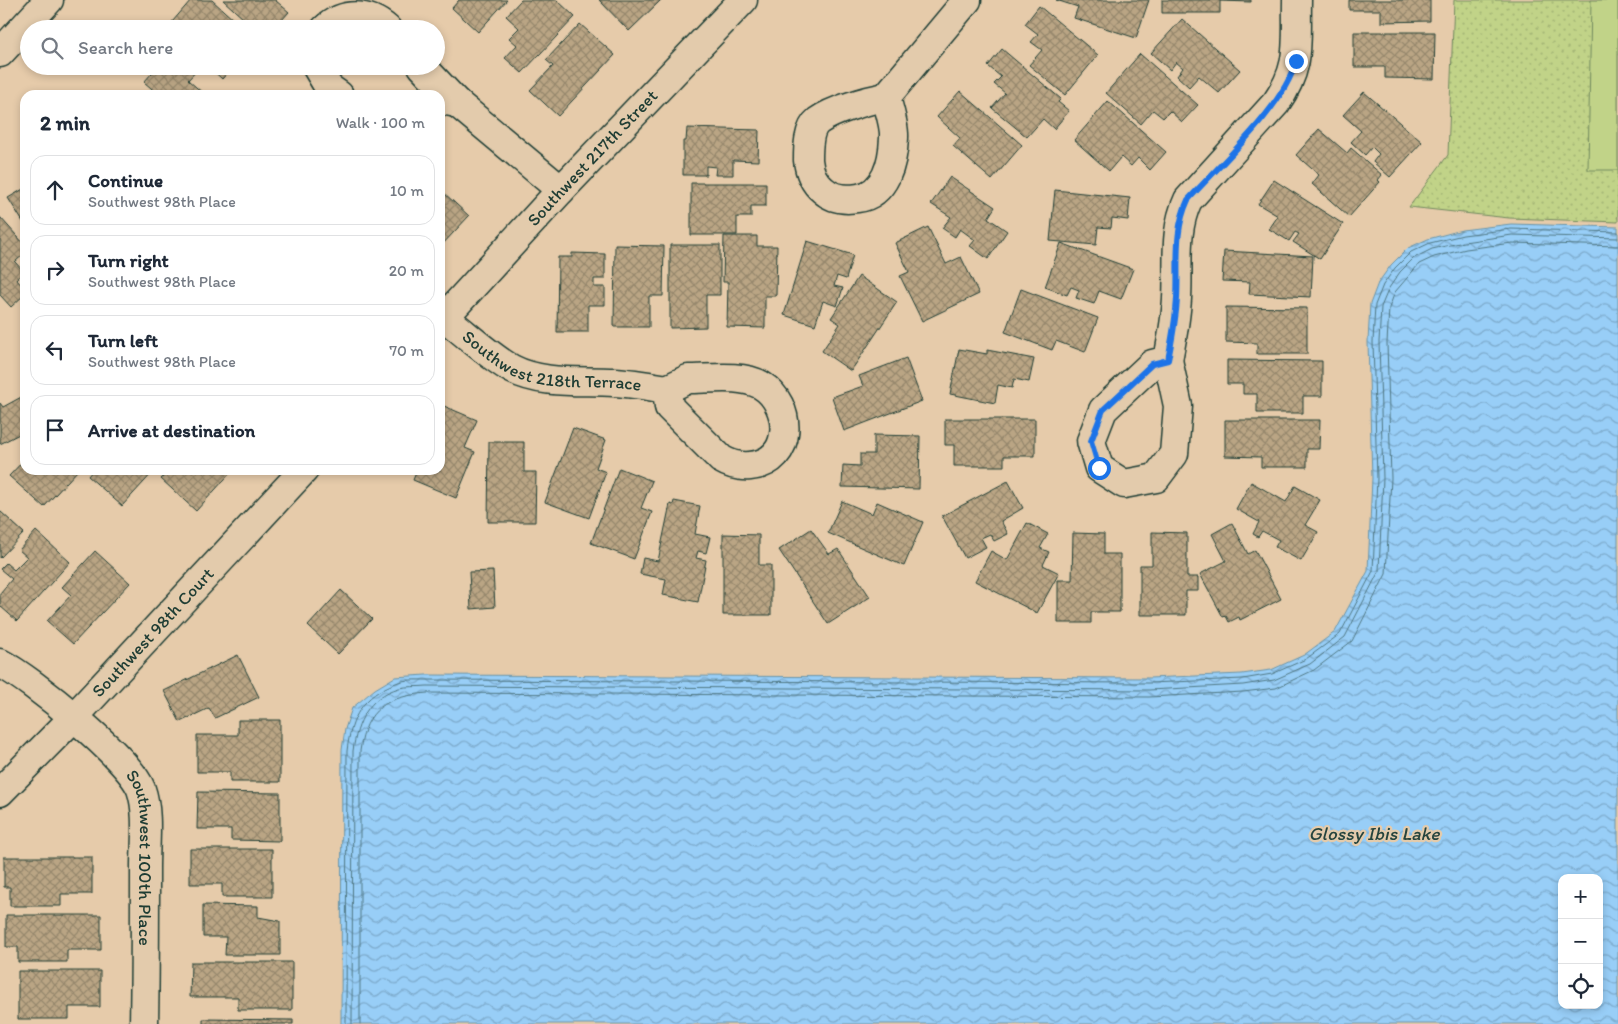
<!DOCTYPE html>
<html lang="en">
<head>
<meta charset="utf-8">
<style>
	:root { --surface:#fff; --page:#f2f2f3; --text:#1f2937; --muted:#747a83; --line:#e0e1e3 }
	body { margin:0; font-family:Itim,sans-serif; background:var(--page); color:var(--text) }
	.controls { position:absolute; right:15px; bottom:15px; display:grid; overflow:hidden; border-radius:10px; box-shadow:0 2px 8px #0003 }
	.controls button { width:45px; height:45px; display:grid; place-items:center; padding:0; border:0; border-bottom:1px solid var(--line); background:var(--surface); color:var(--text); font:25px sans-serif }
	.stop { position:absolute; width:15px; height:15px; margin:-11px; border:4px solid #1a73e8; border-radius:50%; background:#fff }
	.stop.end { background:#1a73e8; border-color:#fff; box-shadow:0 1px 5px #0008 }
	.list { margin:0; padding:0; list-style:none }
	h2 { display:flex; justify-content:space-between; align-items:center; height:65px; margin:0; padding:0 20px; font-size:21px }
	h2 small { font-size:16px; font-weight:400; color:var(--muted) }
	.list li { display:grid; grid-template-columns:32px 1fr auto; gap:15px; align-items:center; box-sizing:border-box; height:70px; margin:0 10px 10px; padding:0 10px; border:1px solid var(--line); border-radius:15px }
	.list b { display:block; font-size:19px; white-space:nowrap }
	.list p { margin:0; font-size:16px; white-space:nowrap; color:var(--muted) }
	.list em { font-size:16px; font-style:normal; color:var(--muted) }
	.icon { flex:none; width:28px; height:28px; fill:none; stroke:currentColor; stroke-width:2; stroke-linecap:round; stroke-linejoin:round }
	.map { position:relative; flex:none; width:1618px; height:1024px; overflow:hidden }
	.search { position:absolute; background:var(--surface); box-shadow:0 2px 8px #0003; left:20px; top:20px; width:425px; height:55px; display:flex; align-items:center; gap:12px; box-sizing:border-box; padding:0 18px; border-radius:28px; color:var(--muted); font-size:19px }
	.panel { position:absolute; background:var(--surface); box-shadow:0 2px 8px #0003; left:20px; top:90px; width:425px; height:385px; border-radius:15px }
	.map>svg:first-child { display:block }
</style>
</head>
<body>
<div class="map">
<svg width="1618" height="1024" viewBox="0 0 1618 1024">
	<defs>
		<pattern id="grass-dots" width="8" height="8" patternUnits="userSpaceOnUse" patternTransform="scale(1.25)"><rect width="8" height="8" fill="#c1d388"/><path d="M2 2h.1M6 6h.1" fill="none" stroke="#a5b676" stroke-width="1.8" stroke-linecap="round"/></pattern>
		<pattern id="water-waves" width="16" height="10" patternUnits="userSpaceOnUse" patternTransform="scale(1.25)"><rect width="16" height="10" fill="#98cef7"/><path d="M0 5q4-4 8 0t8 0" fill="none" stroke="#7ba8c9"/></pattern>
		<pattern id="building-cross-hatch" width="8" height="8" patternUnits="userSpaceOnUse" patternTransform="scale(1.25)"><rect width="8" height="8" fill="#baa584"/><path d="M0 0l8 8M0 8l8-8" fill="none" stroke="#97886d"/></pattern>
	</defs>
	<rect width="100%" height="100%" fill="#e6cbaa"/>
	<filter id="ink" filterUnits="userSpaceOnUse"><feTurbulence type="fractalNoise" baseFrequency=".02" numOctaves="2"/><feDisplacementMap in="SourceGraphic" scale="10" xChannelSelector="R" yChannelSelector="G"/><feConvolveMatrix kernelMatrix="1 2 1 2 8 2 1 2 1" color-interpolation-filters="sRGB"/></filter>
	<g filter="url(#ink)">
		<path fill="url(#grass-dots)" stroke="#70885e" d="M1454,0h164v222l-109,-4 -100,-11 39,-52z"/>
		<path fill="#c1d388" stroke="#70885e" d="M1591,0h27v170h-30z"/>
		<path fill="url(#water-waves)" stroke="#6894a9" fill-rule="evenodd" d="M1511,224l107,3v797h-1277l1,-274 3,-21 7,-21 23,-19 20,-12 31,-2 723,3 93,-4 29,-4 33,-15 31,-23 33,-61 4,-93 -4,-136 2,-38 8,-21 13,-18 17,-17 20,-9 34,-9zM1562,878h37v127h-37z"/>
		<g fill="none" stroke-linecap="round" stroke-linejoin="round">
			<path stroke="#4f7782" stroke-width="1" d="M346,1024l1,-273c4,-34 15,-55 49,-68 8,-4 21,-3 31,-3l722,3 94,-4 29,-5 34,-15 34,-25 33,-63 4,-93 -4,-136 2,-37 8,-20 12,-17 16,-16 19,-9 33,-8 48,-6 107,3
				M352,1024l1,-273c4,-29 15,-54 46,-63 8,-2 19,-1 28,-2l722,4 94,-5 31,-5 36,-16 35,-27 34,-66 4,-93 -4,-136 2,-35 8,-19 11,-16 14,-14 18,-9 32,-7 48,-7 106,3
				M360,1024v-273c6,-43 26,-54 67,-58l722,4 94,-5 33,-4 38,-18 38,-29 34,-67 5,-96 -4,-135 2,-35 6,-16 24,-28 15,-7 32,-8 46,-6 106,3"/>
		</g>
		<path fill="url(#building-cross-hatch)" stroke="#1f3d34" d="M191,0h21l23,21 -7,8h-62z
			M223,0h52l14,12 -15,17h-19z
			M459,0h48l-29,32 -26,-24z
			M521,0h36l18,17 -53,56 -17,-15 12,-13 -8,-7 10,-10 -13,-12z
			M599,0h62l-32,31z
			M1056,0h93l-13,38 -62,-20 4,-11z
			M1162,0h89v2l-31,-1v12h-58z
			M1349,0h81v21l-49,1v-12h-32z
			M1039,6l59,49 -33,40 -36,-30 13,-15 -11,-8 7,-8 -13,-10z
			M1182,19l58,51 -21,23 -20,-17 -10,11 -12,-11 6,-8 -7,-6 -6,8 -19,-17z
			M580,24l35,31 -57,61 -28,-26 23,-24 -7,-6z
			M1354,32h81l-1,47 -49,-1v-11h-31z
			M1002,49l59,50 -3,3 11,9 -15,18 -11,-10 -16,18 -35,-29 13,-15 -11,-9 7,-7 -13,-11z
			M1140,54l58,51 -16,17 -12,-11 -7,7 -10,-8 -12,14 -35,-31z
			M144,66h53l2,2 -11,12 17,15h-46l-15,-13 8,-9z
			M208,66h26l-12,13z
			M960,91l62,54 -30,35 -39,-34 7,-8 -23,-21z
			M1364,92l58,50 -32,35 -17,-15 6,-8 -7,-7 -7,8 -14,-13 10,-11 -18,-16z
			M1108,101l58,51 -16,18 -12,-12 -7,8 -10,-9 -12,14 -35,-31z
			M687,128l72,2 -1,31 -25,-1v15h-18l1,-8 -10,-1v9h-23v-34h3z
			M1319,129l28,24 4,-5 31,27 -4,5 2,2 -31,35 -37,-33 7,-9 -23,-20z
			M950,177l45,30 -7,11 19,13 -19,28 -18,-13 5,-6 -15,-11 -5,8 -13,-9 9,-11 -20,-13z
			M1274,180l69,44 -23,35 -27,-17 6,-8 -4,-2 -6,9 -20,-12 9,-13 -20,-12z
			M691,183h75v23h-15v11h-14v18h-46z
			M25,188v37l-17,-27z
			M1055,190l75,8 -2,22 -16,-2 -1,10 -13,-1 -2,18 -46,-4z
			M443,192l26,24 -29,31v-52z
			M0,217l25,28v8l-10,9 9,10 -8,7 9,10v5l-14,13 -11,-12z
			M928,227l18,37 15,-7 18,37 -57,27 -22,-45 9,-4 -14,-29z
			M724,236h33v10h20l-1,50h-11v32l-38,-1 1,-45h-5z
			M807,241l46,14 -7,24 -9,-3 -3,10 9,2 -6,18 -14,-5 -8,24 -31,-10z
			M1061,243l72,26 -12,30 -22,-8 -5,13 -18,-6 3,-8 -8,-3 -4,8 -22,-8z
			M615,245l49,1 -1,50h-14v31h-35z
			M670,245h50v50h-14v32l-36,1z
			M1224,251l89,5 -2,41 -62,-3 1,-12 -28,-1z
			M572,253l33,1v25h-11v8h11v18h-17v27h-31l1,-75h14z
			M859,276l38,26 -46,69 -29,-20 18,-27 -9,-6z
			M1021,289l77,29 -13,34 -29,-11 -4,9 -47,-18z
			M1226,307l81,1v46h-50v-11l-31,-1z
			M959,349l28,5v-4l47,9 -5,23 -15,-3 -2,9 -14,-3 -3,18 -45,-9z
			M906,358l16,43 -78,30 -12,-34 31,-11 -4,-10z
			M1227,360l95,1v35h-19v17h-46v-19h-14v-10h-16z
			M25,395v36l-25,13v-41l3,4z
			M444,406l33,14 -12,28 10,4 -19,46 -43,-18 4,-10h23v-54z
			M945,419h90v37h-31v10h-50v-21h-9z
			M1225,420h95l-1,29h-12v18h-46v-10l-36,-1z
			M573,428l33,12 -10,28 10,4 -17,46 -44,-16z
			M874,435l46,1 -1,53 -77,-2 1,-22 17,1v-12h14z
			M489,442h35v30h12l-1,50h-47z
			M25,459v11h53l-34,37 -35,-31z
			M619,468l33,13 -11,27 11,4 -18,47 -43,-16z
			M93,470h62l-33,36 -34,-30z
			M170,470h63l-37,41 -35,-32z
			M1008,481l15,27 -22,13 7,13 -14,7 -4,-7 -9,4 5,9 -21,11 -23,-42z
			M1251,482l35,20 9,-16 25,14 -15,25 13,7 -17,29 -26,-14 4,-7 -17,-9 -4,6 -5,-3 6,-12 -23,-13z
			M674,501l26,5 -5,28 15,3 -4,16 -8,-2 -2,7 10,2 -8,42 -35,-7 3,-16 -26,-5 3,-16 15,3 12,-57 3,1z
			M842,501l30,13 5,-12 46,20 -19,44 -76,-33z
			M0,511l24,22 -24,25z
			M1027,523l21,11 -8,14 9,4 -6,13 16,8 -22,40 -62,-32 16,-30 16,9z
			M1232,523l16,31 7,-4 26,49 -41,21 -1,-3 -10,5 -3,-6 -3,1 -23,-43 26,-13 -14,-27z
			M811,529l18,25 9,-5 32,48 -42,27 -49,-74z
			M36,531l34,31 -53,59 -17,-15v-13l12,-14 -12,-10 6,-6 8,7 13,-13 -8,-7z
			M1152,532l35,1v44h11v14h-12v24h-46v-50h12z
			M1073,533l31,1v20h16v58h-29v11h-33v-43h14z
			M723,534l36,1v30h12v50h-48z
			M95,551l35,32 -57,61 -26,-23 24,-26 -9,-8z
			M493,571l2,36 -24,2 -2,-37z
			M341,590l31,29 -34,35 -30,-28z
			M238,655l21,42 -44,21 -6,-10 -29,14 -16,-31z
			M238,720h42v62h-50v-10h-33v-37h41z
			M198,792l82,1v48l-49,-1v-11h-34z
			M190,849h82v48h-50v-13h-32z
			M4,857h88v37h-31v12h-51v-19h-6z
			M203,905l55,1v11l22,4v34h-55l1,-18h-23z
			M6,915h95v35h-34v12h-49v-15h-12z
			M191,962h101v48h-54v-13h-48z
			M18,971h82v36h-31v12h-51z
			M203,1019l90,1v4h-90z"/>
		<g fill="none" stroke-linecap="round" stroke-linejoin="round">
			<defs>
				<g id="street">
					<path d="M325,29c18,-17 43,-17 62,0"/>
					<path d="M316,66l13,22 10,7"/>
					<path d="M422,66l35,37 -17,-3"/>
					<path d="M886,97c3,13 9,29 8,41 -1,24 -8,56 -36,60 -12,2 -25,1 -35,-8 -9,-7 -14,-19 -15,-30 0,-12 0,-31 10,-39 15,-11 50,-21 68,-24z"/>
					<path d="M886,97l81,-97"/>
					<path d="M457,103l104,87"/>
					<path id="s1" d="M444,317c21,16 46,40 68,52 31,16 68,11 102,13 18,1 35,4 53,7"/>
					<path id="s2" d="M440,322l121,-132 182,-190"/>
					<path d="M1168,360c4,-21 8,-41 9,-62 2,-34 -4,-66 11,-98l88,-97c26,-37 20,-60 21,-103"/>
					<path d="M1168,360l10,46 -4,48 -18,24 -32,6 -25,-16 -8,-27 12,-31 49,-46z"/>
					<path d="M688,379c22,0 53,-5 73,6 32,19 34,77 -11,81 -11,1 -19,-1 -29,-7l-52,-52 -2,-18z"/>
					<path id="s3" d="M0,663c31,16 129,95 141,126 8,23 4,54 4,79 0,52 0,104 -1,156"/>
					<path id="s4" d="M0,792l74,-75 230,-247"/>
				</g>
				<path id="secondary" d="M0,53l49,-53"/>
			</defs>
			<use href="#street" stroke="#1f3d34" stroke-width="31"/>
			<use href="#secondary" stroke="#1f3d34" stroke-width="31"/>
			<use href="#street" stroke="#e3cbac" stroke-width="28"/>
			<use href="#secondary" stroke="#e3cbac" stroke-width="28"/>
		</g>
	</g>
	<g fill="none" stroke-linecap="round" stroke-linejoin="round" filter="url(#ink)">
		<path stroke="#1a73e8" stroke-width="6" d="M1099,468l-8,-27 12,-31 49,-46 16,-4c4,-21 8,-41 9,-62 2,-34 -4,-66 11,-98 33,-37 96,-93 108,-139"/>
	</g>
	<g text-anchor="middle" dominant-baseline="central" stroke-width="4.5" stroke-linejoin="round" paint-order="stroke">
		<g font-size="18" fill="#1f3d34" stroke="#e3cbac">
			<text stroke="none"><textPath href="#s2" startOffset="224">Southwest 217th Street</textPath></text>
			<text stroke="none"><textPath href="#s1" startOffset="122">Southwest 218th Terrace</textPath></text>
			<text stroke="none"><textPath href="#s4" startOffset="221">Southwest 98th Court</textPath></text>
			<text stroke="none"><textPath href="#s3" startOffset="259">Southwest 100th Place</textPath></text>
		</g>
		<g font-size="19" font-style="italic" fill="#25443e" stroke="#e3cbac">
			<text x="1374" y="833">Glossy Ibis Lake</text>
		</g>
	</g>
</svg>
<div class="controls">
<button>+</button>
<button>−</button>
<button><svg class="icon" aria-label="locate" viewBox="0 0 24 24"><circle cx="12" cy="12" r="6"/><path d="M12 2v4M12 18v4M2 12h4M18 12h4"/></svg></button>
</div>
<div class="stop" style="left:1099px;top:468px"></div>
<div class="stop end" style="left:1296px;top:61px"></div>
<div class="search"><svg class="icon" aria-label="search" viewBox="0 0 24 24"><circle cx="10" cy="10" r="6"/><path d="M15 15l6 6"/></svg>Search here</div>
<section class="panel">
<h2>2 min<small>Walk · 100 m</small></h2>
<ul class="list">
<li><svg class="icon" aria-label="ahead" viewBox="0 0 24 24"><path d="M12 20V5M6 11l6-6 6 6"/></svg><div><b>Continue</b><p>Southwest 98th Place</p></div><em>10 m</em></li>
<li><svg class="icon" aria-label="right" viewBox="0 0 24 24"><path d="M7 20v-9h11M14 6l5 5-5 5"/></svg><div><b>Turn right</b><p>Southwest 98th Place</p></div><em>20 m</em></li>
<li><svg class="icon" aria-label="left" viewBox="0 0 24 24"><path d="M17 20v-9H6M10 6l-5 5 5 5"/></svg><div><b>Turn left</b><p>Southwest 98th Place</p></div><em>70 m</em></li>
<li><svg class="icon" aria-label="arrive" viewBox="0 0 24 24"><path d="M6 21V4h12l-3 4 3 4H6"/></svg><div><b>Arrive at destination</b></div></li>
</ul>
</section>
</div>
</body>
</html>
